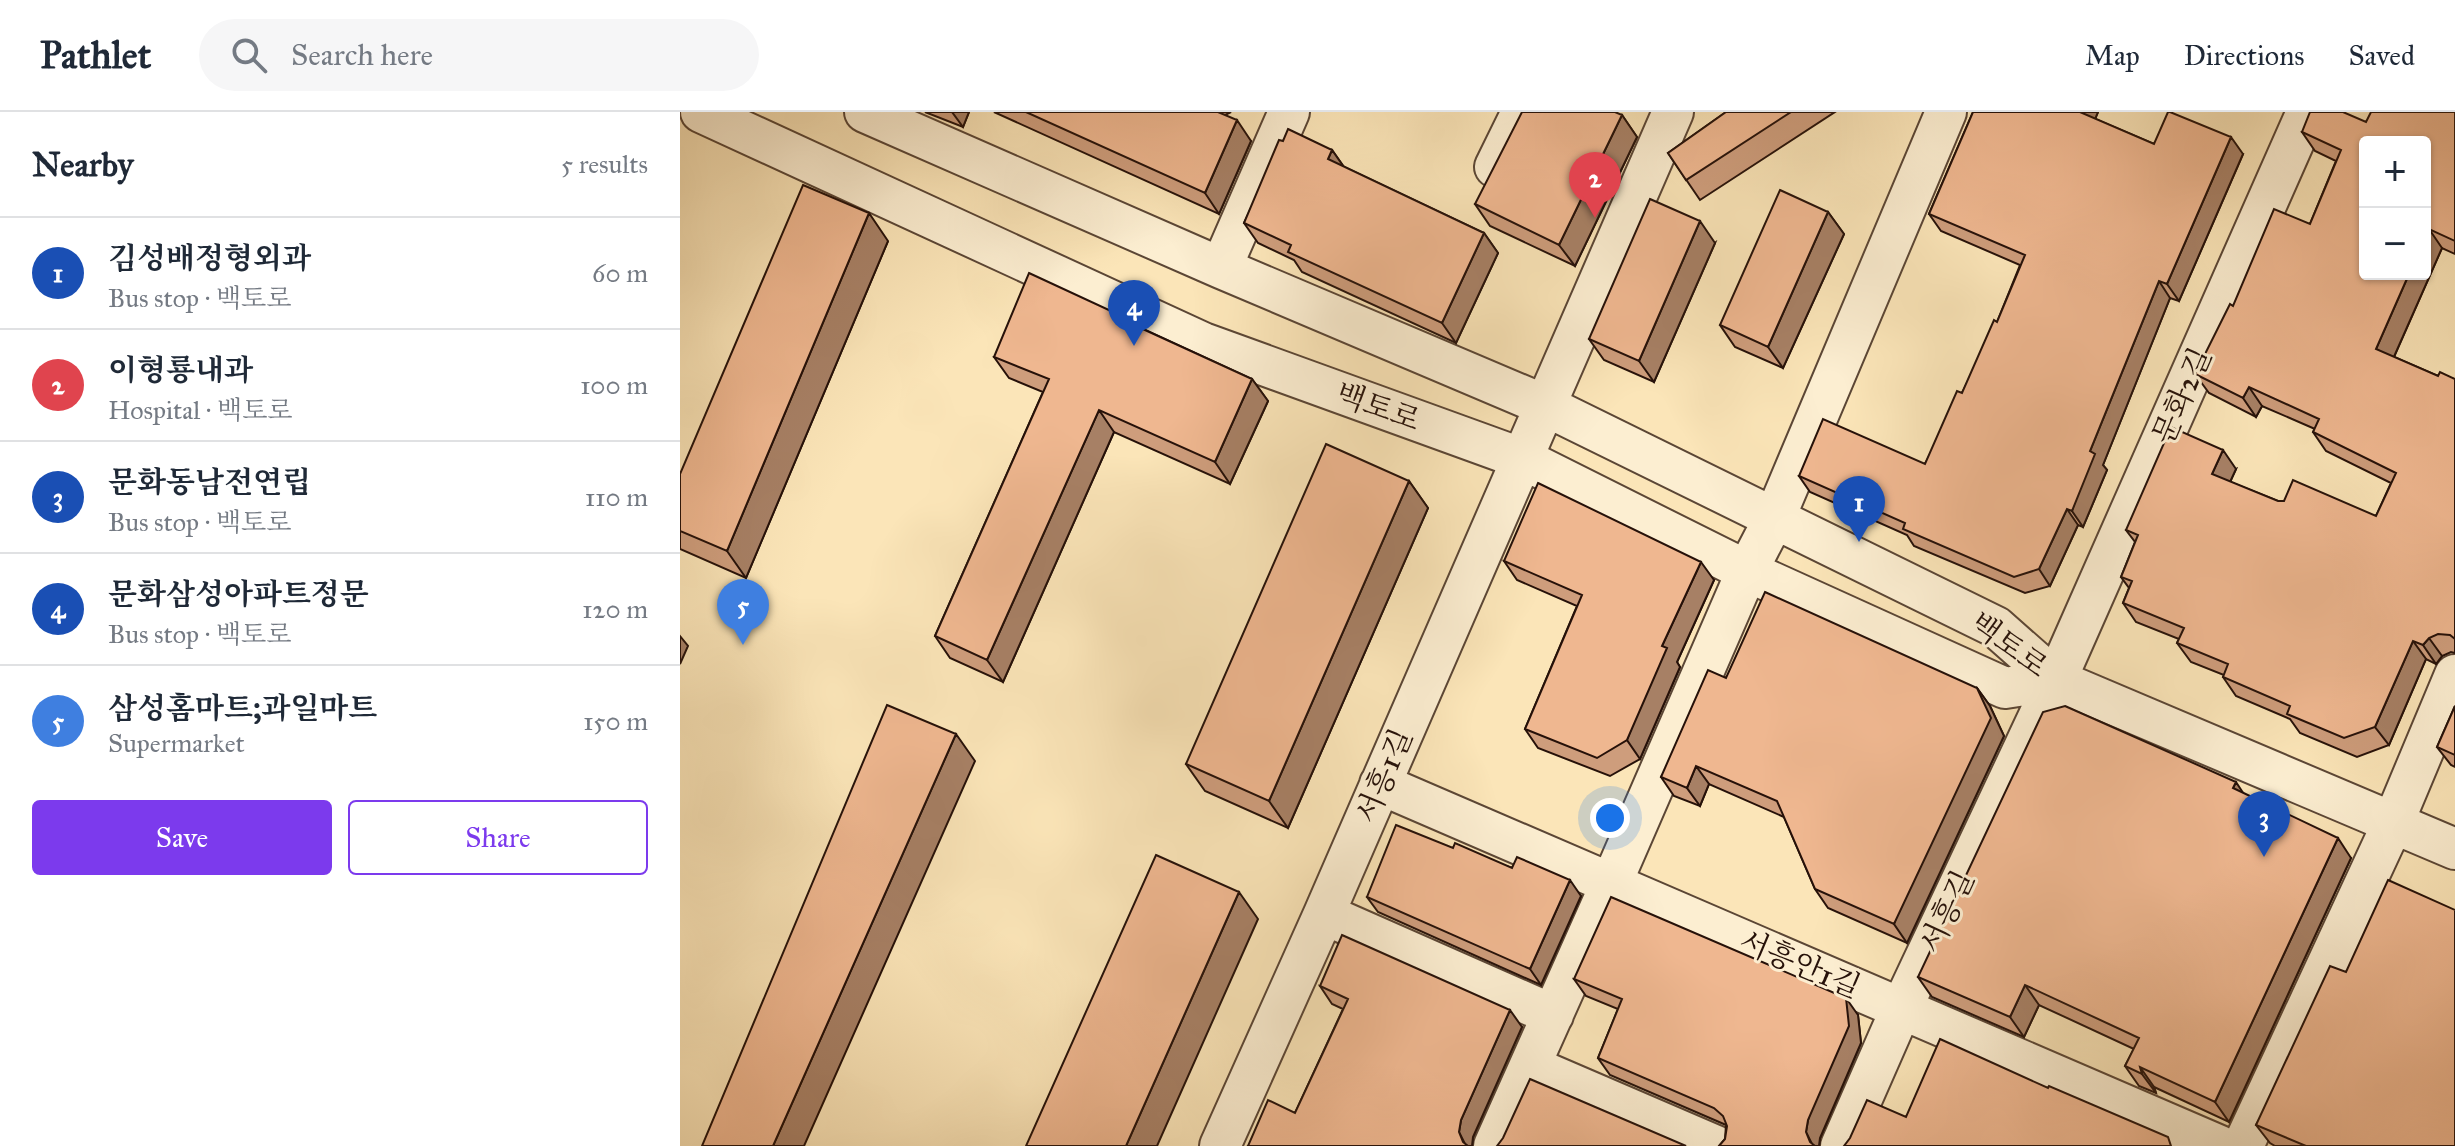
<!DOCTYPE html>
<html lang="en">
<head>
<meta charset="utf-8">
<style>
	:root { --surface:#fff; --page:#f6f6f7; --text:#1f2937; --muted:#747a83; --line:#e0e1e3; --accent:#7c3aed }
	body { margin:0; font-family:"IM FELL Great Primer","Noto Serif KR",serif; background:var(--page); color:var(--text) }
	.controls { position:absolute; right:24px; top:24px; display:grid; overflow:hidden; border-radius:8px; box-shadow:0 2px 6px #0004 }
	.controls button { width:72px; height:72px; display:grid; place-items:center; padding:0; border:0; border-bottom:2px solid var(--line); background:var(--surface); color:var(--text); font:40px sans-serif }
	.you { position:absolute; left:930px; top:706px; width:28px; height:28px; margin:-20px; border:6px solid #fff; border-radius:50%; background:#1a73e8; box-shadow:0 0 0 12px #1a73e833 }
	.badge { display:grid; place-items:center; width:52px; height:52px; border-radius:50%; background:var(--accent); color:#fff; font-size:26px; font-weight:700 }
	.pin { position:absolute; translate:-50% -66px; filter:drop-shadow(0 2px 4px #0008) }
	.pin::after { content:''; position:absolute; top:42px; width:28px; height:24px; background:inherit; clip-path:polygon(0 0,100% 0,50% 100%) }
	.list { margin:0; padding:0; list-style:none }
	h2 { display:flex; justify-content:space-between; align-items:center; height:104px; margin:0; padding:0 32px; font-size:34px }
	h2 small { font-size:26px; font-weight:400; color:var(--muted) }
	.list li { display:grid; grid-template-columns:52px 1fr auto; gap:24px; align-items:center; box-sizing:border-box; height:112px; padding:0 32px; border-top:2px solid var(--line) }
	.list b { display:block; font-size:30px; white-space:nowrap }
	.list p { margin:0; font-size:26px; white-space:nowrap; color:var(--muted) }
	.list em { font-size:26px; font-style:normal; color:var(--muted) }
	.actions { display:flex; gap:16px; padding:24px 32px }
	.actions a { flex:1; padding:18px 0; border:2px solid var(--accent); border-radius:8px; text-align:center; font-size:28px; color:var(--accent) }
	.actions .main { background:var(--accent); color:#fff }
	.icon { flex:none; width:44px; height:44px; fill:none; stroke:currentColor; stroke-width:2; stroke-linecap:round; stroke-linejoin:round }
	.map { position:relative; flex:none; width:1775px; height:1034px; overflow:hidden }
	header { display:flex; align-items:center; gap:48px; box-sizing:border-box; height:112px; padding:0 40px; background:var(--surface); border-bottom:2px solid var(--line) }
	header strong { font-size:38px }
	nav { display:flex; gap:44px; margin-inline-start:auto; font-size:28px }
	.search { width:560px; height:72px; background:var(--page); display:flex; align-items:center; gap:20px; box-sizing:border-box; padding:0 28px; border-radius:44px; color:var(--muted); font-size:30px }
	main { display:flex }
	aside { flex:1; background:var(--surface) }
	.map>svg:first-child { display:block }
</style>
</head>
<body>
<header>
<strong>Pathlet</strong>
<div class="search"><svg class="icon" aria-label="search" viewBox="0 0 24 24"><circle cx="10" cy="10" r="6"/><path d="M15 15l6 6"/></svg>Search here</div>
<nav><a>Map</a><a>Directions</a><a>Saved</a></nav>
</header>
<main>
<aside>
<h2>Nearby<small>5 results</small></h2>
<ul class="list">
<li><span class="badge" style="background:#1a4fb4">1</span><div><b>김성배정형외과</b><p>Bus stop · 백토로</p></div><em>60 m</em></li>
<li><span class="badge" style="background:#e0444e">2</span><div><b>이형룡내과</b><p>Hospital · 백토로</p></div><em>100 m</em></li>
<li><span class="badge" style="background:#1a4fb4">3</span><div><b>문화동남전연립</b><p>Bus stop · 백토로</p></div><em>110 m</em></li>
<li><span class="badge" style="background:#1a4fb4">4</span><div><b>문화삼성아파트정문</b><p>Bus stop · 백토로</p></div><em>120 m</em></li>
<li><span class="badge" style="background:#3f7fe0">5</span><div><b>삼성홈마트;과일마트</b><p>Supermarket</p></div><em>150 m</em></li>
</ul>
<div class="actions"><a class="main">Save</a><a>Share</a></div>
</aside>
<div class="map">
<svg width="1775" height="1034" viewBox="0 0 1775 1034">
	<rect width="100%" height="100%" fill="#fbe5b8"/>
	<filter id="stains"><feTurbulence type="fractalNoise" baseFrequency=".0025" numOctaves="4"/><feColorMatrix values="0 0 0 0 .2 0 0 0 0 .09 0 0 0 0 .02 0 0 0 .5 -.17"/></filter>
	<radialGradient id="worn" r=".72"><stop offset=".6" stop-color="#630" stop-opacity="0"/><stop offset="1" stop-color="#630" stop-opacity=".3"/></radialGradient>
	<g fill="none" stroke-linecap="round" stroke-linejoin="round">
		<defs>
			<path id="minor" d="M21,0l502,231 320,116 224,112 258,117 51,-8
				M185,0l356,156 323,137 452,222 60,53 399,169
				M815,55l27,-55
				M541,156l68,-156
				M700,672l840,362
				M644,802l229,101
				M850,954l186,80
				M540,1034l104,-232 349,-802
				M814,1034l117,-262 136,-313 28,-54 171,-405
				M1161,1034l61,-139 154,-327 251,-568
				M1563,1034l150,-323 62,-148"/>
		</defs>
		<use href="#minor" stroke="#5b4635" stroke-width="44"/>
		<use href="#minor" stroke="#fceed1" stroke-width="40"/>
	</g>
	<path fill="#ce9d7c" stroke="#261109" stroke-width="2" d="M245,0h44l-6,15z
		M314,0h237l-6,3 26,26 -32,73z
		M1046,0h109l-135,88 -32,-47z
		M1293,0h125l-3,7 59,25 89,10 -64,147 -9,-3 -67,167 4,5 -24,57 -5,-2 -28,61 -25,7 -111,-47 -7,-11 -97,-43 -11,-16 126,-12 37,-71 35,-71 23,-57 -79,-34 -12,-17z
		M1775,0v142l-13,-6 -48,109 44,19 17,3v274l-4,-1 -9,4 -6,8 -10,-5 -37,86 -32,12 -57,-24 -10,-14 -54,-23 -13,-19 1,-2 -33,-13 -14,-19 2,-4 -43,-17 -13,-19 6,-15 -8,-11 14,-35 -9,-12 110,-61 -6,13 48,19 98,15 15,-33 -65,-32 -13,-19 2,-3 -53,-23 -6,11 -47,-24 -14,-19 38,-68 77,-82 26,-63 -21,-10 -13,-19 64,-10z
		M942,3l15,22 -62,129 -85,-40 -15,-22z
		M603,29l49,9 12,17 140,66 14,20 -42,90 -154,-71 -8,-12 -36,-17 -14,-20z
		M1148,100l16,22 -61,134 -48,-21 -15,-22z
		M208,129l-142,337 -66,-29v-75z
		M1035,131l-61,139 -50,-22 -15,-21z
		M461,216l111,51 16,22 -38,83 -116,-52 -111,250 -53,-24 -15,-22 108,-244 -34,-14 -15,-21z
		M729,369l19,27 -140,320 -83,-37 -19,-27z
		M824,449l210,19 -37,82 3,5 -40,92 -30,17 -72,-28 -13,-19 52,-123 -60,-26z
		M1046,566l251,10 13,18 14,30 -97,207 -79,-35 -13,-19 -31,-72 -75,-33 -9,22 -26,-10 -13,-19z
		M1775,594v61l-4,-2 -14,-18z
		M1564,682l107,64 -122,264 -75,-35 2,6 -17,-7 -14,-20 9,-17 -95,-44 -15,32 -92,-40 -14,-20z
		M773,736l59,20 69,28 -40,89 -163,-73 -11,-15z
		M1775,798v236h-180l-5,-3 -14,-18 90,-153z
		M894,867l284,36 3,28 -41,95 -1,8h-100l6,-7 1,-14 -116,-50 -12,-17 20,-49 -32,-13z
		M640,874l202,41 -49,110 -1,9h-224l47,-33 48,-104 -11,-5z"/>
	<path fill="#a78065" stroke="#261109" stroke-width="2" d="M272,0h17l-6,15z
		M1400,0h18l-7,17z
		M942,3l15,22 -62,129 -16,-21z
		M557,8l14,21 -32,73 -14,-21z
		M1551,25l12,17 -64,147 -12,-17z
		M652,38l14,20 -18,-11z
		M1148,100l16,22 -61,134 -15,-21z
		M189,101l19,28 -142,337 -19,-27z
		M1020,109l15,22 -61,139 -15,-21z
		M1749,117l13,19 -53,120 -13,-19 33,-75h16v-35z
		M804,121l14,20 -42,90 -14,-20z
		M1479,169l11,17 -67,167 4,5 -24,57 -11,-16 18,-60z
		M572,267l16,22 -38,83 -15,-22z
		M1569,275l13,19 -6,11 -13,-19z
		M419,298l15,22 -111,250 -16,-22z
		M1543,338l13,19 -11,24 -13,-19z
		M729,369l19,27 -140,320 -19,-27z
		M1387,397l11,16 -28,61 -11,-17z
		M1021,450l13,18 -37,82 3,5 -40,92 -13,-19 35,-94z
		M0,524l8,10 -8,18z
		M1749,526l13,18 -6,8 -13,-19z
		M1733,529l13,18 -37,86 -14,-18z
		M1297,576l13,18 14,30 -97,207 -13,-19z
		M276,622l19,27 -171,385h-31z
		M1016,654l13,18 -9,22 -13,-18z
		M1556,670l13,20 -16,-14z
		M1658,726l13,20 -122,264 -14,-20z
		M890,768l11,16 -40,89 -11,-16z
		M559,780l19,27 -101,227h-31z
		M1345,873l14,20 -15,32 -14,-20z
		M1166,886l12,17 3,28 -41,95 -1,8h-6l-7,-14 2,-12z
		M830,898l12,17 -49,110 -1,9h-6l-7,-14 2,-12z
		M1460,955l14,20 2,6 -14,-19z"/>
	<path fill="#efb790" stroke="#261109" stroke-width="2" d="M346,0h192l19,8 -32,73z
		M842,0h93l7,3 -63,130 -84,-41z
		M1046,0h65l-105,68 -18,-27z
		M1293,0h107l74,32 14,-32h2l61,25 -64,147 -8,-3 -69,170 5,3 -23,57 -5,-2 -28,60 -25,8 -111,-48 2,-6 -106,-47 24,-57 102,45 32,-73 5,2 32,-73 3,2 28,-67 -96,-41z
		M1630,0h33l23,10 5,-10h84v129l-26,-12 -4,10v-97h-60v132h44l-33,75 62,27 2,-4 15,7v260l-5,-4 -12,-1 -9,4 -6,7 -10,-4 -38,86 -31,11 -57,-24 3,-8 -67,-29 5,-13 -51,-21 7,-15 -61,-25 9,-22 -11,-4 17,-42 -12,-5 45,-103 52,23 -11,24 66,27h6l9,-21 83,36 20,-43 -83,-41 6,-13 -70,-32 -6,11 -48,-24 35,-70 3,2 41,-97 36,15 31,-74 -39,-18z
		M608,17l44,21 -4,9 156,74 -42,90 -154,-71 3,-7 -47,-22 35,-83 4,1z
		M123,73l66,28 -142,338 -47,-20v-57z
		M1100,78l48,22 -60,135 -48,-22z
		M970,87l50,22 -61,140 -50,-22z
		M349,161l108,50 -1,3 116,53 -37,83 -116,-52 -112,250 -52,-24 114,-257 -55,-22z
		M646,332l83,37 -140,320 -83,-37z
		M858,371l163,79 -39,84 5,2 -40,92 -30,18 -72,-29 57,-134 -78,-34z
		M1085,480l212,96 14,30 -97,206 -79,-35 -38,-88 -81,-35 -9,22 -26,-11 47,-107 18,8z
		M207,593l69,29 -183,412h-71z
		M1385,594l171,76 -3,6 105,50 -123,264 -75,-35 2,7 -17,-8 14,-28 -114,-53 -15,32 -92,-40 125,-265z
		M1775,594v49l-18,-8z
		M716,713l57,23 2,-5 57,25 5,-11 53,23 -40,89 -163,-72z
		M476,743l83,37 -113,254h-100z
		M1708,768l67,30v-1v237h-149l-50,-21 74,-159 16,6z
		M931,785l235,101 3,28 -41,94 -2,12 4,10 5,4h-96l6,-7 2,-13 -4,-10 -9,-8 -116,-50 24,-59 -48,-20z
		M662,823l168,75 -49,110 -2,12 4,10 5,4h-220l20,-46 27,13 53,-114 -28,-13z
		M1260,927l108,49 1,-2 119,51 3,9h-327l6,-8 17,-38 39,17z
		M850,967l156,67h-189l6,-8z"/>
	<g text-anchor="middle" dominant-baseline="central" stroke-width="6" stroke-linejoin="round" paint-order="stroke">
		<g font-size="30" fill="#261109" stroke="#fceed1">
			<text transform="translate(1502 284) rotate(-66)">문화2길</text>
			<text transform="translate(698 295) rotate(20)">백토로</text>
			<text transform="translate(1329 533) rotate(36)">백토로</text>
			<text transform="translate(704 664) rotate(-67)">서흥1길</text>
			<text transform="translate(1267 800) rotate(-65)">서흥길</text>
			<text transform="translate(1120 852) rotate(23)">서흥안1길</text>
		</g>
	</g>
	<rect width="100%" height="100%" filter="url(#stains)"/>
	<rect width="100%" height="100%" fill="url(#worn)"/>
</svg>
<div class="controls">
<button>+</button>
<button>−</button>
</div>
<div class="you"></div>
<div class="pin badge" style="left:1179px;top:430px;background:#1a4fb4">1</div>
<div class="pin badge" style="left:915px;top:106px;background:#e0444e">2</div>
<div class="pin badge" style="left:1584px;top:745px;background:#1a4fb4">3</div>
<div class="pin badge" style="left:454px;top:234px;background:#1a4fb4">4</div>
<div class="pin badge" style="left:63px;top:533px;background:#3f7fe0">5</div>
</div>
</main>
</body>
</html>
